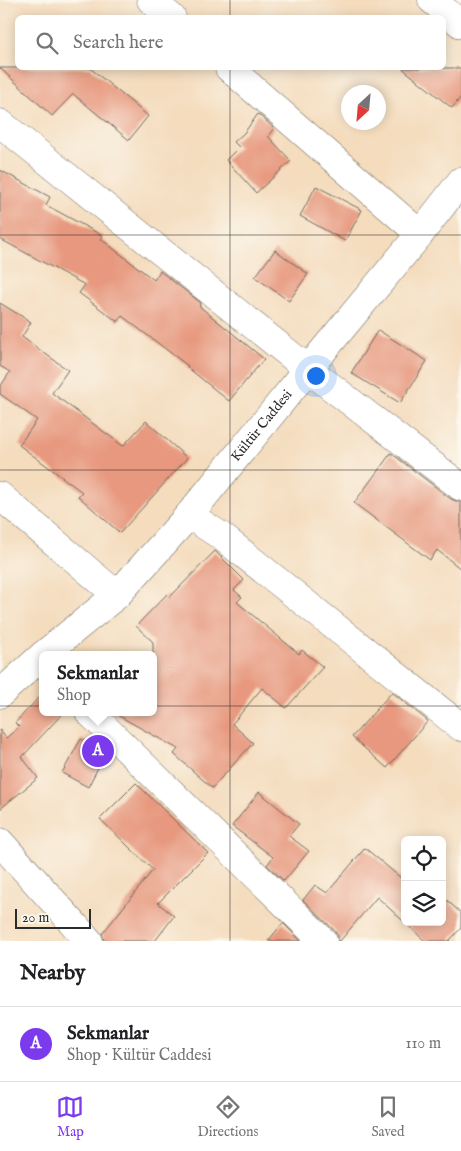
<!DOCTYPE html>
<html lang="en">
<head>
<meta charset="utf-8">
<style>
	:root { --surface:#fff; --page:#f6f6f6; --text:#202124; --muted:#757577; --line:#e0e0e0; --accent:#7c3aed }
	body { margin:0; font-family:"IM FELL English",serif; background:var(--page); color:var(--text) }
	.controls { position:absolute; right:15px; bottom:15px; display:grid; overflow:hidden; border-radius:8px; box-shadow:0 2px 12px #0003 }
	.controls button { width:45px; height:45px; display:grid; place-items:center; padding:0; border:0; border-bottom:1px solid var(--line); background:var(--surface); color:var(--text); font:25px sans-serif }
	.compass { position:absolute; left:341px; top:85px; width:45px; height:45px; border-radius:50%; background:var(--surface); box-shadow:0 2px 12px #0003; rotate:206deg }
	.scale { position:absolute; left:15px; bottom:12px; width:76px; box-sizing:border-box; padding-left:5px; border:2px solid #2b2b2b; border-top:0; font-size:14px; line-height:18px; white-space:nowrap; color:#2b2b2b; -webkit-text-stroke:4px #fbf7ec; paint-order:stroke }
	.you { position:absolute; left:315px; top:375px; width:18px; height:18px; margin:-12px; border:4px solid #fff; border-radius:50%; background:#1a73e8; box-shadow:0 0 0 8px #1a73e833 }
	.badge { display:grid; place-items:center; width:32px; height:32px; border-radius:50%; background:var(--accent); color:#fff; font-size:16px; font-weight:700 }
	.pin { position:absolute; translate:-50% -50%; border:2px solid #fff; box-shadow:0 1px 5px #0006 }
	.popup { position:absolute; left:39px; top:651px; width:118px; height:65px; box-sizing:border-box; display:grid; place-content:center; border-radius:8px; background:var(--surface); filter:drop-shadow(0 1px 4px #0005); font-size:16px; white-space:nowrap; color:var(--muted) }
	.popup b { font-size:19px; color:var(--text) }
	.popup::after { content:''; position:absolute; left:50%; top:100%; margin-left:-10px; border:10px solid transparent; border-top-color:var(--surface) }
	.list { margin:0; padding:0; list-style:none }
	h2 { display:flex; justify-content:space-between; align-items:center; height:65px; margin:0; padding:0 20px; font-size:21px }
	h2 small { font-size:16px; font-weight:400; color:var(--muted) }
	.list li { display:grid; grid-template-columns:32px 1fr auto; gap:15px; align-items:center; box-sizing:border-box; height:75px; padding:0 20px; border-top:1px solid var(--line) }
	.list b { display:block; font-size:19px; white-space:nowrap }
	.list p { margin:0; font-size:16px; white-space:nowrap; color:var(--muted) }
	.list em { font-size:16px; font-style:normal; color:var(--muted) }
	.icon { flex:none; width:28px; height:28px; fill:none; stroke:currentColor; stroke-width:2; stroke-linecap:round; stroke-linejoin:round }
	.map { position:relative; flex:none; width:461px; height:941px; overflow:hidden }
	.search { position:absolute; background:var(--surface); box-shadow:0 2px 12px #0003; left:15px; right:15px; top:15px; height:55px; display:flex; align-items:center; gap:12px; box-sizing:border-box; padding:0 18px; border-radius:8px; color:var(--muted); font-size:19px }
	.sheet { height:140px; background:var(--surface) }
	nav { display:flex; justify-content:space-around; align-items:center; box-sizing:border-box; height:70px; border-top:1px solid var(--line); background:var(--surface); font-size:14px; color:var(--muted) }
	nav a { display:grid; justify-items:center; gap:2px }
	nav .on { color:var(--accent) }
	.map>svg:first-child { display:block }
</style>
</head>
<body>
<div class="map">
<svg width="461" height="941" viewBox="0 0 461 941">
	<rect width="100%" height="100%" fill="#fbf7ec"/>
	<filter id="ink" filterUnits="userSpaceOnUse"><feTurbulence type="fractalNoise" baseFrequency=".02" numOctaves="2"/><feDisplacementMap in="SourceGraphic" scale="10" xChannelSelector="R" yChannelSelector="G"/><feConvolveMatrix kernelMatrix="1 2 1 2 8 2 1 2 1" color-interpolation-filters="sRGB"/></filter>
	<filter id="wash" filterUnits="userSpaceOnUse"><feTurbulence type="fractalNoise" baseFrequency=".0096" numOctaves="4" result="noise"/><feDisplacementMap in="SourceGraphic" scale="20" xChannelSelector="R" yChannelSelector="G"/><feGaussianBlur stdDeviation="1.12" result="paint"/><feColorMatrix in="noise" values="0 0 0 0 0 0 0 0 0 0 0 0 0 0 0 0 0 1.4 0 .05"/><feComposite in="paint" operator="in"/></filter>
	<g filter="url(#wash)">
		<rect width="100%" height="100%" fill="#f4dcbd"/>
		<g id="blocks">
			<path fill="#e7987e" d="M0,68h90l58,48 -19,24 -56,-46 -21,22z
				M402,68h59v29l-9,11z
				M258,114l16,14 -6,8 23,25 -35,32 -30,-33 13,-13 -5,-5 10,-9z
				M0,170l50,27 -4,8 57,31 -2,3 53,41 6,-9 41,32 -2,3 65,53 -35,42 -42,-34 1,-1 -66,-50 -4,6 -39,-29 6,-8 -85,-46z
				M316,186l46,24 -17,31 -45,-25z
				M275,250l33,24 -19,27 -34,-24z
				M0,303l31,19 -9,15 46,33 -16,23 71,53 23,-25 41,37 -67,75 -42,-37 4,-4 -63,-47 18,-25 -37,-26v-7l10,-15 -10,-6z
				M378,330l49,31 -27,42 -49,-30z
				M391,453l60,46 10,4v66l-24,-19 -7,10 -76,-57z
				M215,551l29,29 -10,10 8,7 -5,5 62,52 3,-4 21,17 -37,41 -24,-20 -30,36 21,19 -41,45 -38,-34 4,-5 -66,-37h41v-70l-17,-16 31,-32 3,3z
				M392,692l36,29 -41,47 -35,-31z
				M43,693v19h21l-42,45 16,21 -38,31v-79l6,8 13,-11 -4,-4z
				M81,739l25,13 -18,35 -26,-14z
				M136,783l72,70 -50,50 16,13 -19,25h-51l-2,-7 51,-64 -53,-51z
				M259,792l40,32 -10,12 20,15 -25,30 -17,-16 6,-8 -41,-31z
				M365,848l36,30 4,-4v48h37v-26l19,17v15l-12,13h-24l-48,-44 -37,44h-2v-5l-4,-6 -31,-30 12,-15 12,8z
				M283,923l18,18h-33z"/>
		</g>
	</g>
	<g filter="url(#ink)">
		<use href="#blocks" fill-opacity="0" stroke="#71695e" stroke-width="1"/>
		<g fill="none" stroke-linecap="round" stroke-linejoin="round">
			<defs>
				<g id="minor">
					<path d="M151,0l21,18"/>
					<path d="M432,0l29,24"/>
					<path d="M229,68l191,166"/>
					<path d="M0,123l308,246 153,118"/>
					<path d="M0,496l117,99"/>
					<path d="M189,515l32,21 240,191"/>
					<path id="s1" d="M43,655l74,-60 72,-80 119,-146 112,-135 41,-53"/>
					<path d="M0,694l43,-39"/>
					<path d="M89,712l234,229"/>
					<path d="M0,842l89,99"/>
				</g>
			</defs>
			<use href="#minor" stroke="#71695e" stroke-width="29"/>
			<use href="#minor" stroke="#fff" stroke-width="28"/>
		</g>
	</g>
	<path fill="none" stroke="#2b2b2b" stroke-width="1" stroke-opacity="0.55" d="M230,0v18M230,68v873M0,235h461M0,470h461M0,706h461"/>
	<g text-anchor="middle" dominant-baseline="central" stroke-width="4" stroke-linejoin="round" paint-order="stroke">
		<g font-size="14" fill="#2b2b2b" stroke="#fbf7ec">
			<text stroke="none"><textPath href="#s1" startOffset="318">Kültür Caddesi</textPath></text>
		</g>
	</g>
</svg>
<div class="controls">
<button><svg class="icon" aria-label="locate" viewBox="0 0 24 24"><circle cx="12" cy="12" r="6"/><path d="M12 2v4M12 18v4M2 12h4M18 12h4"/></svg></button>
<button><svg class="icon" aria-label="layers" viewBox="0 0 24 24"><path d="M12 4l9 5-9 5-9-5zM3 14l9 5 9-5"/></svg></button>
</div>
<svg class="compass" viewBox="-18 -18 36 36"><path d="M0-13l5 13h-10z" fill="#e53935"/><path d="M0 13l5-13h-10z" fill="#757577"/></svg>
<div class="scale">20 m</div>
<div class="you"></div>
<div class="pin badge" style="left:98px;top:751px">A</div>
<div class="popup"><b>Sekmanlar</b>Shop</div>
<div class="search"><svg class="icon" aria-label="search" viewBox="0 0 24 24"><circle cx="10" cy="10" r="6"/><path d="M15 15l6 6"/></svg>Search here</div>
</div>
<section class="sheet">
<h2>Nearby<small></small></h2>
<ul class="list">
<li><span class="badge">A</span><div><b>Sekmanlar</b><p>Shop · Kültür Caddesi</p></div><em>110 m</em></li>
</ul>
</section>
<nav>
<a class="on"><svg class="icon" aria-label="map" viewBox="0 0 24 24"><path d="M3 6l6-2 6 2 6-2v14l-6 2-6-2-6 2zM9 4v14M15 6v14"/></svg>Map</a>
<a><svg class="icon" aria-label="directions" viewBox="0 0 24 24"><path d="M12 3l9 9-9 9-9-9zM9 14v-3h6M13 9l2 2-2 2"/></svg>Directions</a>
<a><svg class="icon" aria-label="saved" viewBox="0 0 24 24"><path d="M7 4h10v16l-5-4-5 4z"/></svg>Saved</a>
</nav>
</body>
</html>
